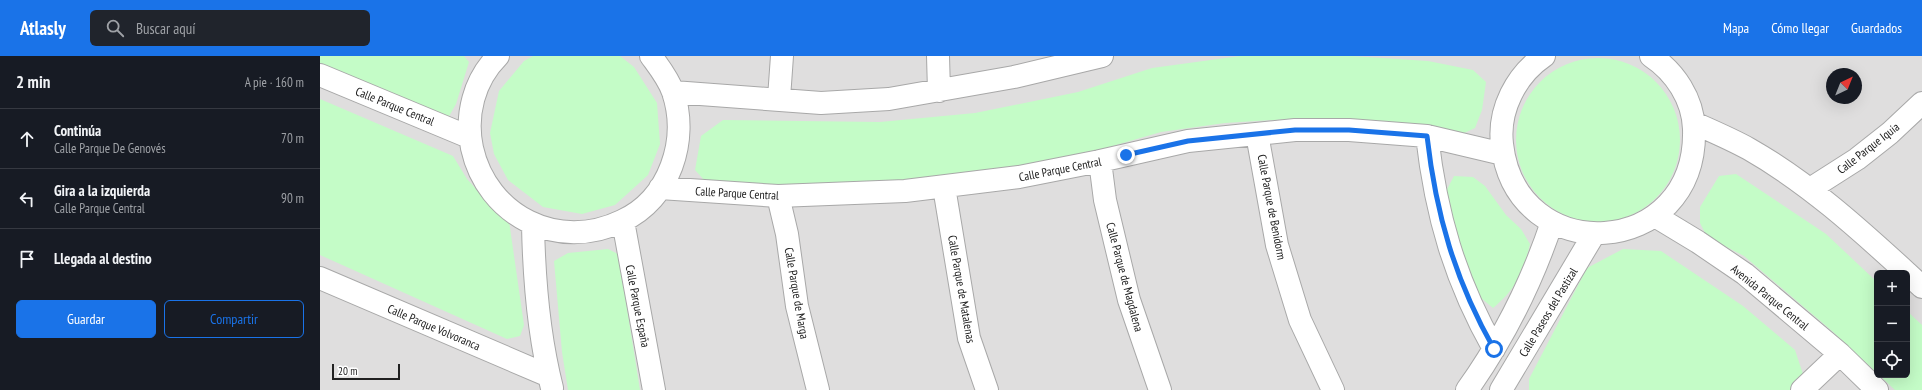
<!DOCTYPE html>
<html lang="es">
<head>
<meta charset="utf-8">
<style>
	:root { --surface:#171b24; --page:#20242c; --text:#f1f3f6; --muted:#9ea1a6; --line:#363941; --accent:#1a73e8 }
	body { margin:0; font-family:"PT Sans Narrow",sans-serif; background:var(--page); color:var(--text) }
	.controls { position:absolute; right:12px; bottom:12px; display:grid; overflow:hidden; border-radius:6px; box-shadow:0 4px 16px #0002 }
	.controls button { width:36px; height:36px; display:grid; place-items:center; padding:0; border:0; border-bottom:1px solid var(--line); background:var(--surface); color:var(--text); font:20px sans-serif }
	.compass { position:absolute; left:1506px; top:12px; width:36px; height:36px; border-radius:50%; background:var(--surface); box-shadow:0 4px 16px #0002; rotate:43deg }
	.scale { position:absolute; left:12px; bottom:10px; width:68px; box-sizing:border-box; padding-left:4px; border:2px solid #212121; border-top:0; font-size:11px; line-height:14px; white-space:nowrap; color:#212121; -webkit-text-stroke:3px #fff; paint-order:stroke }
	.stop { position:absolute; width:12px; height:12px; margin:-9px; border:3px solid #1a73e8; border-radius:50%; background:#fff }
	.stop.end { background:#1a73e8; border-color:#fff; box-shadow:0 1px 4px #0008 }
	.list { margin:0; padding:0; list-style:none }
	h2 { display:flex; justify-content:space-between; align-items:center; height:52px; margin:0; padding:0 16px; font-size:17px }
	h2 small { font-size:13px; font-weight:400; color:var(--muted) }
	.list li { display:grid; grid-template-columns:26px 1fr auto; gap:12px; align-items:center; box-sizing:border-box; height:60px; padding:0 16px; border-top:1px solid var(--line) }
	.list b { display:block; font-size:15px; white-space:nowrap }
	.list p { margin:0; font-size:13px; white-space:nowrap; color:var(--muted) }
	.list em { font-size:13px; font-style:normal; color:var(--muted) }
	.actions { display:flex; gap:8px; padding:12px 16px }
	.actions a { flex:1; padding:9px 0; border:1px solid var(--accent); border-radius:6px; text-align:center; font-size:14px; color:var(--accent) }
	.actions .main { background:var(--accent); color:#fff }
	.icon { flex:none; width:22px; height:22px; fill:none; stroke:currentColor; stroke-width:2; stroke-linecap:round; stroke-linejoin:round }
	.map { position:relative; flex:none; width:1602px; height:334px; overflow:hidden }
	header { display:flex; align-items:center; gap:24px; box-sizing:border-box; height:56px; padding:0 20px; background:var(--accent); color:#fff }
	header strong { font-size:19px }
	nav { display:flex; gap:22px; margin-inline-start:auto; font-size:14px }
	.search { width:280px; height:36px; background:var(--page); display:flex; align-items:center; gap:10px; box-sizing:border-box; padding:0 14px; border-radius:6px; color:var(--muted); font-size:15px }
	main { display:flex }
	aside { flex:1; background:var(--surface) }
	.map>svg:first-child { display:block }
</style>
</head>
<body>
<header>
<strong>Atlasly</strong>
<div class="search"><svg class="icon" aria-label="search" viewBox="0 0 24 24"><circle cx="10" cy="10" r="6"/><path d="M15 15l6 6"/></svg>Buscar aquí</div>
<nav><a>Mapa</a><a>Cómo llegar</a><a>Guardados</a></nav>
</header>
<main>
<aside>
<h2>2 min<small>A pie · 160 m</small></h2>
<ul class="list">
<li><svg class="icon" aria-label="ahead" viewBox="0 0 24 24"><path d="M12 20V5M6 11l6-6 6 6"/></svg><div><b>Continúa</b><p>Calle Parque De Genovés</p></div><em>70 m</em></li>
<li><svg class="icon" aria-label="left" viewBox="0 0 24 24"><path d="M17 20v-9H6M10 6l-5 5 5 5"/></svg><div><b>Gira a la izquierda</b><p>Calle Parque Central</p></div><em>90 m</em></li>
<li><svg class="icon" aria-label="arrive" viewBox="0 0 24 24"><path d="M6 21V4h12l-3 4 3 4H6"/></svg><div><b>Llegada al destino</b></div></li>
</ul>
<div class="actions"><a class="main">Guardar</a><a>Compartir</a></div>
</aside>
<div class="map">
<svg width="1602" height="334" viewBox="0 0 1602 334">
	<rect width="100%" height="100%" fill="#f2eee7"/>
	<path fill="#dfdede" fill-rule="evenodd" d="M0,0h1602v334h-1602zM1512,18h24v24h-24zM1557,217h30v102h-30z"/>
	<path fill="#c4fcc7" d="M0,0h144l5,6 -13,42 -8,14 -9,-1 -119,-54z
		M213,0h87l14,11 23,36 3,41 -12,31 -33,30 -33,9 -39,-7 -35,-27 -14,-26 -4,-21 9,-42 25,-30z
		M920,0h112l76,5 45,9 13,12 -4,28 -7,18 -15,7 -71,-11 -83,-6 -81,5 -64,9 -141,41 -248,17 -66,-8 -11,-12 6,-34 22,-16 157,2 95,-9 103,-21 74,-24z
		M1196 84a82 82 0 1 1 164 0a82 82 0 1 1-164 0Z
		M0,43l133,57 14,23 21,23 21,19 15,104 -4,11 -13,3 -187,-84z
		M1416,118l90,60 51,48v91l-45,-42 -88,-75 -37,-19 -7,-14v-16l19,-31z
		M1134,120l19,1 12,9 21,29 15,14 9,15c-7,29 -14,45 -37,64l-12,-10 -7,-11 -30,-92z
		M288,193l14,7 4,46 14,88h-72l-6,-38 -8,-91 14,-8z
		M1303,193l38,2 82,55 52,44 8,24 -10,14 -2,2h-262v-11l58,-111z
		M1587,255l15,14v65h-27l-16,-15h28z"/>
	<g fill="none" stroke-linecap="round" stroke-linejoin="round">
		<defs>
			<path id="minor" d="M178,0c-24,24 -33,59 -26,92 15,68 86,104 150,73 48,-22 67,-81 51,-129 -5,-14 -14,-25 -22,-36
				M618,0l1,35
				M1224,0c-28,19 -46,54 -42,88 14,126 196,116 192,-15 -1,-30 -19,-57 -43,-73
				M0,19l149,62
				M353,36l148,11 68,-4 125,-22 88,-21
				M459,42l3,-42
				M1374,67c18,8 37,16 55,26 58,33 109,79 158,124
				M937,78l20,111 23,75 33,70
				M1107,80c9,79 28,144 67,213
				M780,105l5,39 24,100 31,90
				M624,131l25,151 18,52
				M340,132l118,8 127,-5 114,-14 81,-16 88,-20 107,-11h54l78,6 76,18
				M1490,133l47,-30 33,-26 32,-30
				M458,140l9,38 10,72 21,84
				M1335,160l43,26 47,32 95,80 37,36
				M303,165l31,169
				M213,169c1,52 6,112 19,163
				M1587,217l15,14
				M0,222l229,98
				M1147,334c37,-52 65,-108 85,-168
				M1181,334l93,-156
				M1482,334l38,-36"/>
		</defs>
		<use href="#minor" stroke="#a8a8a8" stroke-width="24"/>
		<use href="#minor" stroke="#fff" stroke-width="22"/>
	</g>
	<g fill="none" stroke-linecap="round" stroke-linejoin="round">
		<path stroke="#1a73e8" stroke-width="5" d="M806,99l62,-14 107,-11h54l78,6c9,79 28,144 67,213"/>
	</g>
	<g text-anchor="middle" dominant-baseline="central" stroke-width="3.5" stroke-linejoin="round" paint-order="stroke">
		<g font-size="12" fill="#212121" stroke="#fff">
			<text transform="translate(75 50) rotate(22)">Calle Parque Central</text>
			<text transform="translate(1548 92) rotate(-38)">Calle Parque Iquia</text>
			<text transform="translate(740 113) rotate(-11)">Calle Parque Central</text>
			<text transform="translate(417 137) rotate(3)">Calle Parque Central</text>
			<text transform="translate(952 151) rotate(79)">Calle Parque de Benidorm</text>
			<text transform="translate(805 221) rotate(75)">Calle Parque de Magdalena</text>
			<text transform="translate(642 233) rotate(80)">Calle Parque de Matalenas</text>
			<text transform="translate(477 237) rotate(80)">Calle Parque de Marga</text>
			<text transform="translate(1450 241) rotate(39)">Avenida Parque Central</text>
			<text transform="translate(318 250) rotate(79)">Calle Parque España</text>
			<text transform="translate(1228 256) rotate(-59)">Calle Paseos del Pastizal</text>
			<text transform="translate(114 271) rotate(23)">Calle Parque Volvoranca</text>
		</g>
	</g>
</svg>
<div class="controls">
<button>+</button>
<button>−</button>
<button><svg class="icon" aria-label="locate" viewBox="0 0 24 24"><circle cx="12" cy="12" r="6"/><path d="M12 2v4M12 18v4M2 12h4M18 12h4"/></svg></button>
</div>
<svg class="compass" viewBox="-18 -18 36 36"><path d="M0-13l5 13h-10z" fill="#e53935"/><path d="M0 13l5-13h-10z" fill="#9ea1a6"/></svg>
<div class="scale">20 m</div>
<div class="stop" style="left:1174px;top:293px"></div>
<div class="stop end" style="left:806px;top:99px"></div>
</div>
</main>
</body>
</html>
